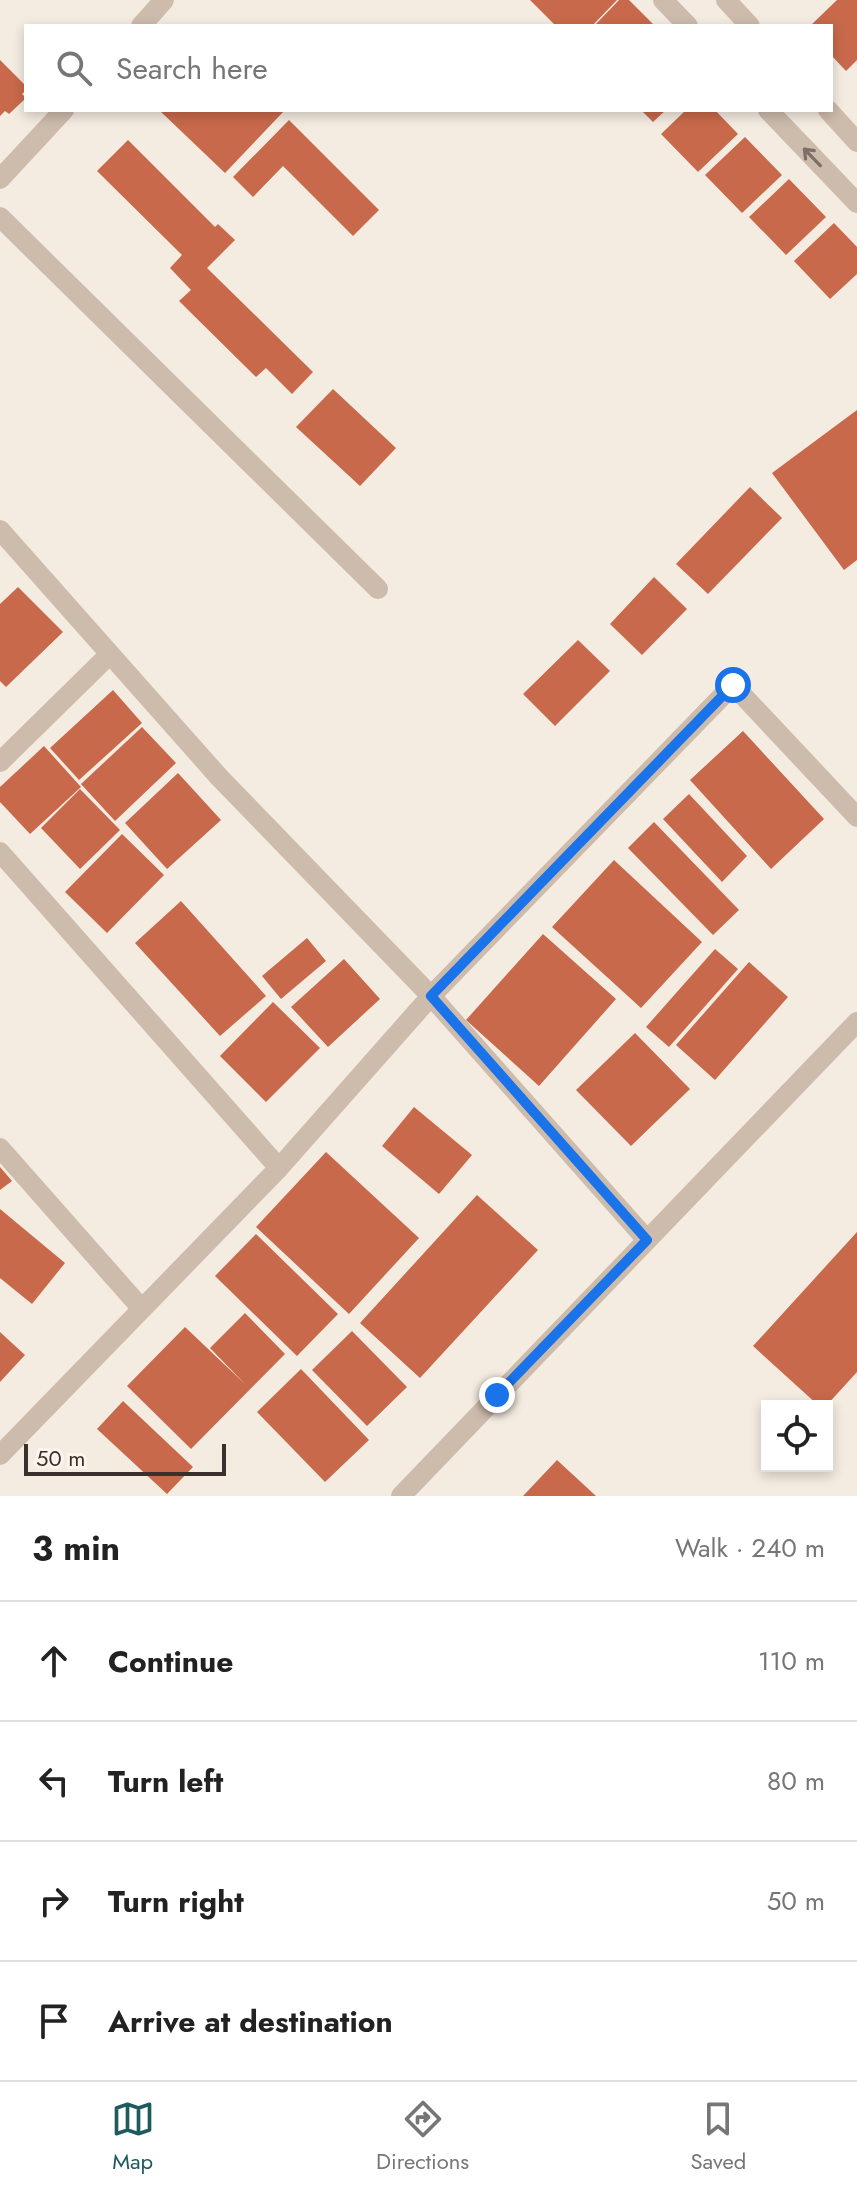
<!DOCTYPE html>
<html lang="en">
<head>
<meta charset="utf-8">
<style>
	:root { --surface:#fff; --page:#f6f6f6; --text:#222; --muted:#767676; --line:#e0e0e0; --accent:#1f5a5e }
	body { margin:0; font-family:Jost,sans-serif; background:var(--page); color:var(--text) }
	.controls { position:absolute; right:24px; bottom:24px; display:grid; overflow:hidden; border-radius:0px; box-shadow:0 4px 12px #0003 }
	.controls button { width:72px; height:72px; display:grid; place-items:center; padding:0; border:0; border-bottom:2px solid var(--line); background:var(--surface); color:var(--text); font:40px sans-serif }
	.scale { position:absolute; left:24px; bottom:20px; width:202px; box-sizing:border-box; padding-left:8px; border:4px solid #3b302b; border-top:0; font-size:22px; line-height:28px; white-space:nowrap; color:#3b302b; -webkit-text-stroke:6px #fbf5ee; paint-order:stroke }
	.stop { position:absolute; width:24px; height:24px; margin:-18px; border:6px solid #1a73e8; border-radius:50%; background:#fff }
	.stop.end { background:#1a73e8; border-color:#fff; box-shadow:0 2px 8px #0008 }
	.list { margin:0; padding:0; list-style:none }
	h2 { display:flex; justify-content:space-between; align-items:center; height:104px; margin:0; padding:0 32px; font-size:34px }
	h2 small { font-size:26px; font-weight:400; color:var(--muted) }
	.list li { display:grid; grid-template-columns:52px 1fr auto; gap:24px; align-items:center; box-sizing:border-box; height:120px; padding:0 32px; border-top:2px solid var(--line) }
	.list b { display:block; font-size:30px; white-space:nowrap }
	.list em { font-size:26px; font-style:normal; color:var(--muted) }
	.icon { flex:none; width:44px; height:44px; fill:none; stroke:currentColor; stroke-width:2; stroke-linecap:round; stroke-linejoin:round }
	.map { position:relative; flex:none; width:857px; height:1496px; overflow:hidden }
	.search { position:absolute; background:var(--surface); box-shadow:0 4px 12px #0003; left:24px; right:24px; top:24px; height:88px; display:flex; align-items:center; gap:20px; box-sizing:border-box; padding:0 28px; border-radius:0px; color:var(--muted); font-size:30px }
	.sheet { height:584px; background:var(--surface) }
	nav { display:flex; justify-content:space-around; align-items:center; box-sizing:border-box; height:112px; border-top:2px solid var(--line); background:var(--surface); font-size:22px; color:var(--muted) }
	nav a { display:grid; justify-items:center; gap:4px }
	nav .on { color:var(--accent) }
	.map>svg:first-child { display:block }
</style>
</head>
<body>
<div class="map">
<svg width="857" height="1496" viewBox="0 0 857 1496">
	<rect width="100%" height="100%" fill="#f4ebe1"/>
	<path fill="#c8694b" d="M530,0h87l-25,26h-36z
		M619,0h10l26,26h-61z
		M837,0h20v60l-11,11 -15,-16v-29h-21z
		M0,60l26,26v4l-4,4 4,4 -17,16 -4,-3 -5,5z
		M159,110h126l-60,63z
		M641,110h25l-13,12z
		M686,110h29l23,24 -40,38 -37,-38z
		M289,120l90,90 -26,26 -70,-70 -30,31 -20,-20z
		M745,137l37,38 -40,38 -37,-38z
		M128,140l87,87 3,-3 17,16 -28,28 106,104 -21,22 -26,-26 -10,9 -77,-76 12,-11 -21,-22 12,-13 -85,-84z
		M789,179l37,38 -40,38 -37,-38z
		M834,223l23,24v27l-27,25 -36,-38z
		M333,389l63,59 -36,38 -64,-59z
		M857,410v150l-13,10 -72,-97z
		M750,487l32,31 -74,76 -32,-30z
		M654,577l33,32 -45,46 -32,-31z
		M18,587l45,45 -57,55 -6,-6v-77z
		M578,640l32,31 -55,55 -32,-32z
		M113,690l29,33 -63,57 -29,-32z
		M142,727l34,36 -61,58 -34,-37z
		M743,731l81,88 -53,50 -81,-89z
		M44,746l37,41 -51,47 -30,-32v-15z
		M178,773l43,47 -54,49 -42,-46z
		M80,789l40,41 -40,39 -39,-41z
		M689,794l58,62 -25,26 -59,-63z
		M654,822l85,88 -26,25 -85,-87z
		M122,834l42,41 -57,58 -42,-41z
		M614,860l88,82 -61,66 -89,-81z
		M181,901l85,95 -46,40 -85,-93z
		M543,934l73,65 -77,87 -73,-66z
		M307,938l19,23 -45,38 -19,-23z
		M715,949l23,20 -69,78 -23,-20z
		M344,959l36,40 -52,48 -37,-40z
		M749,962l39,35 -73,83 -39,-35z
		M273,1002l47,46 -54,54 -46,-46z
		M635,1033l55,56 -59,57 -55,-56z
		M414,1107l58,48 -33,39 -57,-48z
		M326,1152l93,86 -70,76 -93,-87z
		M0,1167l12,14 -12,9z
		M477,1195l61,55 -118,128 -60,-55z
		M0,1209l65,54 -33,41 -32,-26z
		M857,1232v140l-31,34h-7l-66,-60z
		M256,1234l82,80 -41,42 -82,-80z
		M245,1313l40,41 -94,95 -64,-63 58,-59 60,57 -35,-36z
		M352,1331l55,56 -40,39 -55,-56z
		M0,1332l25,23 -25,27z
		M301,1369l68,71 -44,42 -68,-70z
		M123,1401l70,66 -26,27 -70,-65z
		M557,1460l39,36h-73z"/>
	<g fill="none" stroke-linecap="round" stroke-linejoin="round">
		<path stroke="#cdbbac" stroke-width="20" d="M663,0l25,26
			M726,0l24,26
			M141,26l23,-26
			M768,110l89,93
			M828,110l29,32
			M0,179l64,-69
			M0,217l378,372
			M0,530l219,247 212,219 216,244
			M0,762l110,-108
			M0,852l279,316
			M0,1148l142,161
			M0,1455l279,-287 152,-172 302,-311 124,132
			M401,1496l456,-474"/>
	</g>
	<defs><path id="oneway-shaft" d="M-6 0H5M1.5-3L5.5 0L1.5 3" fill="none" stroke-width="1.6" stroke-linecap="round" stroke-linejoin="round" transform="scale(2)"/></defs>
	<use stroke="#7d6f65" href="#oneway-shaft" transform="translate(812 157) rotate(-134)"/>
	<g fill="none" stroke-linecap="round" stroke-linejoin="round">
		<path stroke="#1a73e8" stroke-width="10" d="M497,1395l150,-155 -216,-244 302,-311"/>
	</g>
</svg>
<div class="controls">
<button><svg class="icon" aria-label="locate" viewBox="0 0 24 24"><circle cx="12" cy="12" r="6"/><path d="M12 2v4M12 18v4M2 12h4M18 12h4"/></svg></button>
</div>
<div class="scale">50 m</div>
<div class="stop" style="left:733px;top:685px"></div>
<div class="stop end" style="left:497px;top:1395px"></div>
<div class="search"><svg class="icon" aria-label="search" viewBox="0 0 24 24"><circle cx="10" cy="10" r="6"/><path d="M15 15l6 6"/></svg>Search here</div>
</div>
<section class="sheet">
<h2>3 min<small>Walk · 240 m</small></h2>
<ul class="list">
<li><svg class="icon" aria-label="ahead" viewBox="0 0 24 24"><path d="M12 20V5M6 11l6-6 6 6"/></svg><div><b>Continue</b></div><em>110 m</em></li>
<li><svg class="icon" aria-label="left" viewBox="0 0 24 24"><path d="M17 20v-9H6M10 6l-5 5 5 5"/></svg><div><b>Turn left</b></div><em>80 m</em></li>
<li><svg class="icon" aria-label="right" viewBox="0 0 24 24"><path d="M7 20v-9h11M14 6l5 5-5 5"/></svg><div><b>Turn right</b></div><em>50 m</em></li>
<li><svg class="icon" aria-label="arrive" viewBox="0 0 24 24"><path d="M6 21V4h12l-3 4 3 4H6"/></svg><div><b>Arrive at destination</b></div></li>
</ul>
</section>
<nav>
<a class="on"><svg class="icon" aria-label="map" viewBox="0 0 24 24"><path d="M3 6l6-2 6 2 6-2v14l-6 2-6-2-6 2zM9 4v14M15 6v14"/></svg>Map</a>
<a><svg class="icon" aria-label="directions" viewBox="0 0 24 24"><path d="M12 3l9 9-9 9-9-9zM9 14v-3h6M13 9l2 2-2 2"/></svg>Directions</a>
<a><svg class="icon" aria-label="saved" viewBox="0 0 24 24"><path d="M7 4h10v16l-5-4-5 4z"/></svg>Saved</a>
</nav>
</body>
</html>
